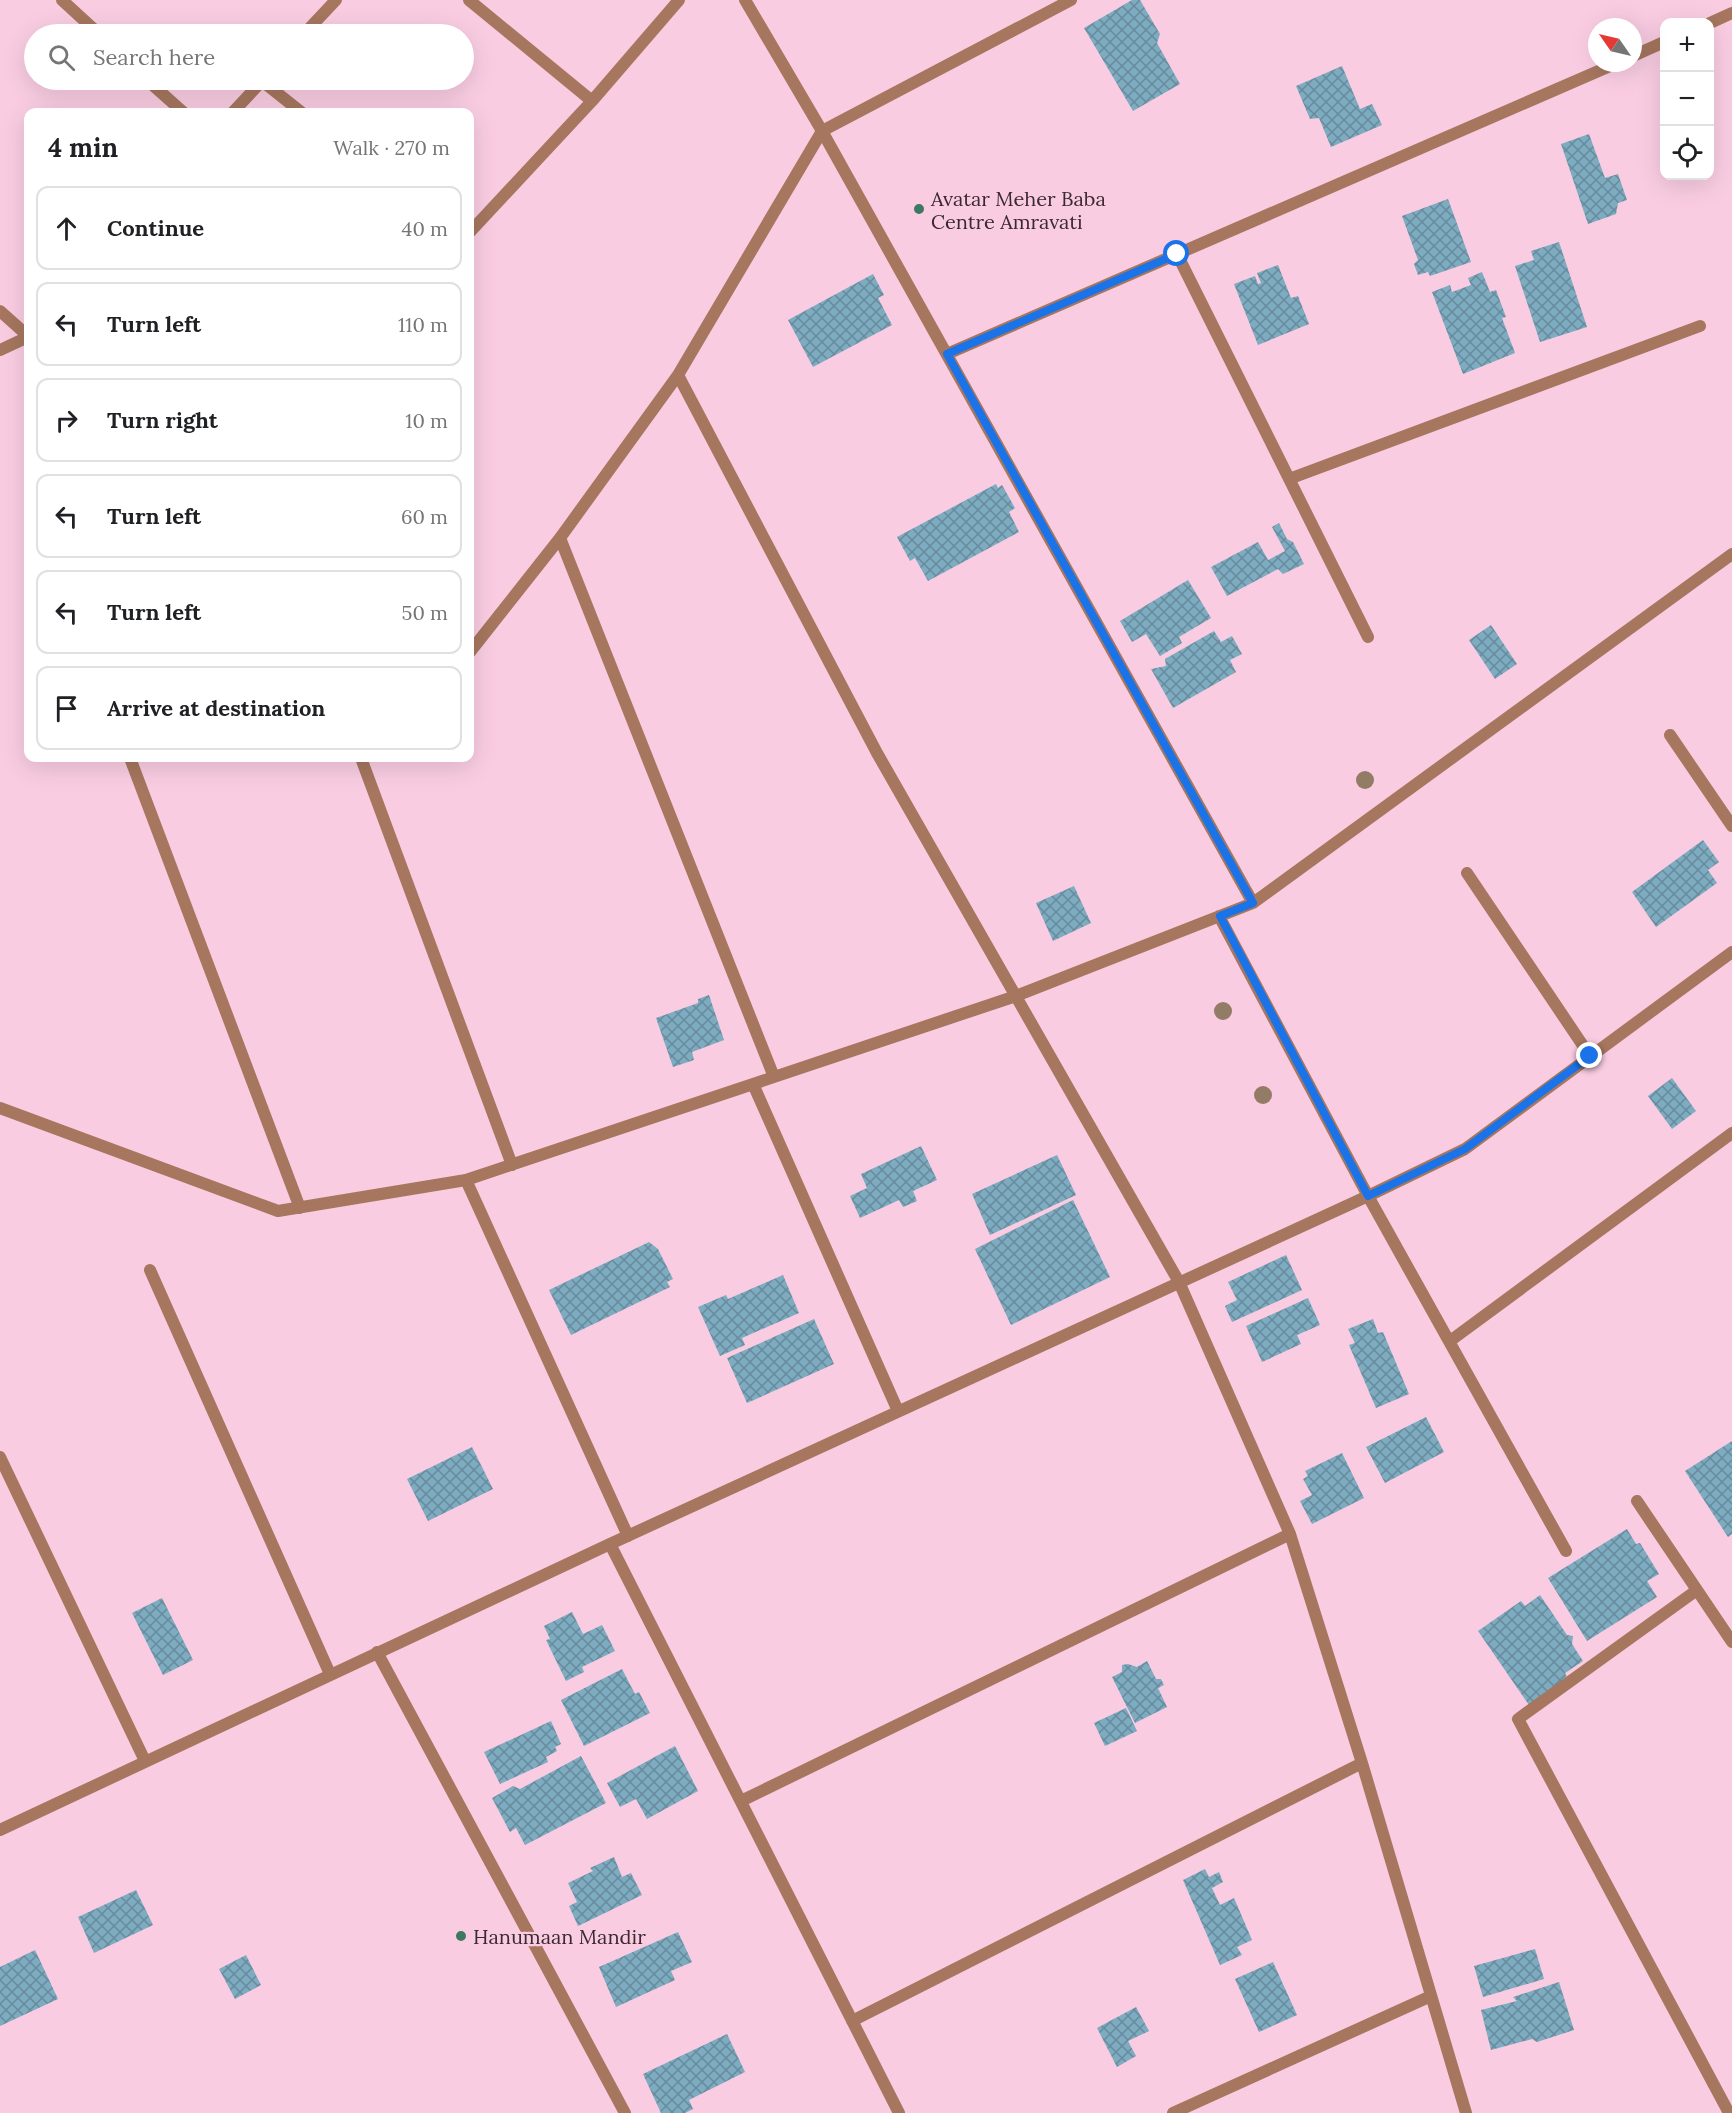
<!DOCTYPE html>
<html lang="en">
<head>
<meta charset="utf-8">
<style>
	:root { --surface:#fff; --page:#f6f6f6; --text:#202124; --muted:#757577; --line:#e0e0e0 }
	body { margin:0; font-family:Lora,serif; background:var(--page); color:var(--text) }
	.controls { position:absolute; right:18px; top:18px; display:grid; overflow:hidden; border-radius:12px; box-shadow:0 6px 24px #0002 }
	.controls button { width:54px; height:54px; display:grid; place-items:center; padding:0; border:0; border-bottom:2px solid var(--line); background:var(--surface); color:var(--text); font:30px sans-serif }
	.compass { position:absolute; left:1588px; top:18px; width:54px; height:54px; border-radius:50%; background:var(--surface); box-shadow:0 6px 24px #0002; rotate:304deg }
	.stop { position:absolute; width:18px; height:18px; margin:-14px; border:4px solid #1a73e8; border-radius:50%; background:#fff }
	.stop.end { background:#1a73e8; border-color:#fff; box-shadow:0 2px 6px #0008 }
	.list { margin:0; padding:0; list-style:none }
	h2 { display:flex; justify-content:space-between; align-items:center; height:78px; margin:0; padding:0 24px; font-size:26px }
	h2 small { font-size:20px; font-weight:400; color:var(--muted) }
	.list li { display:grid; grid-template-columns:39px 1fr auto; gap:18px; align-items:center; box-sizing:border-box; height:84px; margin:0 12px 12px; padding:0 12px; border:2px solid var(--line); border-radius:12px }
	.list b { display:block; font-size:22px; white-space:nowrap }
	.list em { font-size:20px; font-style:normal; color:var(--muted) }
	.icon { flex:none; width:33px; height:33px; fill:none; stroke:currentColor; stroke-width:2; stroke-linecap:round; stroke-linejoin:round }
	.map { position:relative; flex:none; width:1732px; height:2113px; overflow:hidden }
	.search { position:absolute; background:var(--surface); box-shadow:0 6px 24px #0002; left:24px; top:24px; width:450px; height:66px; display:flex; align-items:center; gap:15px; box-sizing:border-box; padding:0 21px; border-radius:33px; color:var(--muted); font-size:22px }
	.panel { position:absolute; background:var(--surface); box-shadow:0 6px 24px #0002; left:24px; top:108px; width:450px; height:654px; border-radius:12px }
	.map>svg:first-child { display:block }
</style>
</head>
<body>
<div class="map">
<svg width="1732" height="2113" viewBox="0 0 1732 2113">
	<defs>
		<pattern id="building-cross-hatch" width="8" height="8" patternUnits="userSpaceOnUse" patternTransform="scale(1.5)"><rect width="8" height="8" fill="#7dabc0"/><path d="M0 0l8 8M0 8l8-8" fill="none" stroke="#678b9d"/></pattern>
	</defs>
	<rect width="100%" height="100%" fill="#f9cce2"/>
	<path fill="url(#building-cross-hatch)" d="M1132,0h8l20,34 -3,9 23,41 -47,27 -49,-83z
		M1342,66l18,43 12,-5 10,21 -51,22 -12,-29 -9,1 -14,-33z
		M1589,134l16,44 13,-4 9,26 -9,3 -2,11 -28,10 -27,-80z
		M1448,199l23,63 -41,14 -2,-4 -10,3 -4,-11 4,-4 -16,-44z
		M1559,242l28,85 -47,15 -25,-76 19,-6 -3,-9z
		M1278,265l13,33 7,-2 11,28 -51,21 -24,-61 21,-8 3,8 3,-1 -4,-10z
		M1482,272l8,20 6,-2 10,27 -4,1 13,35 -52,21 -31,-82 18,-7 2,7 19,-7 -3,-7z
		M873,274l11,21 -6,3 14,27 -79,42 -25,-47z
		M996,484l2,4 4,-3 13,23 -6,4 10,20 -91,49 -13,-23 -5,3 -13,-24z
		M1279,523l8,16 6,3 11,22 -21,10 -5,-5 -51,27 -16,-29 47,-25 10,18 17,-9 -13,-24z
		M1188,580l23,38 -32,19 3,6 -22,13 -14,-22 -14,8 -12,-21z
		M1491,625l26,39 -22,15 -26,-39z
		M1214,631l7,11 11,-6 10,18 -12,6 6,12 -63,36 -22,-39 15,-3 -1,-7z
		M1703,840l16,22 -11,8 9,13 -61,44 -24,-35z
		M1074,886l17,37 -38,18 -17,-38z
		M709,995l15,45 -32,12 2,8 -21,7 -17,-49 42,-15v-4z
		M1672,1078l24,33 -24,18 -24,-33z
		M921,1146l16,34 -24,11 4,10 -14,6 -4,-7 -39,18 -10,-22 17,-8 -6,-14z
		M1057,1155l19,40 -86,40 -18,-41z
		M1073,1200l37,77 -99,48 -36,-76z
		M649,1242l9,7 15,30 -6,3 3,5 -99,48 -22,-45z
		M1286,1255l16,35 -70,32 -7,-16 12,-6 -9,-18z
		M783,1275l16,38 -57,25 3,7 -25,11 -22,-49 28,-12 2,4z
		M1308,1298l12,27 -23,10 4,9 -39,18 -16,-36z
		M814,1319l20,45 -87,39 -20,-45z
		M1373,1319l5,14 5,-1 26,62 -33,14 -27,-63 6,-2 -7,-14z
		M1426,1417l18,35 -59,31 -19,-36z
		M1732,1441v93l-4,3 -43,-66z
		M472,1447l21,42 -65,32 -21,-42z
		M1342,1453l22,45 -52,26 -12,-23 12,-6 -9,-16 5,-3 -3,-5z
		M1627,1529l9,15 4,-1 19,31 -12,7 10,16 -70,44 -39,-63z
		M1540,1595l27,40 6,1 -1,8 11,17 -18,12 3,6 -39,26 -51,-74 43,-30 4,5z
		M162,1598l31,62 -30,15 -31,-62z
		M572,1612l11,22 19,-9 13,26 -33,16 2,5 -18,9 -20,-41 4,-1 -6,-13z
		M1147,1661l9,18h5l3,6 -6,3 9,19 -32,16 -23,-46 10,-5v-7l6,-1 9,3z
		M622,1669l13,25 4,-2 11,21 -66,33 -23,-46z
		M1126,1708l11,23 -32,15 -11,-23z
		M551,1721l10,23 -6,3 2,4 -11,6 2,5 -48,22 -16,-32z
		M675,1746l23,45 -51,28 -11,-20 -16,8 -13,-24z
		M581,1756l25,47 -81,42 -9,-17 -6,4 -18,-34 21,-12 7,3z
		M614,1857l8,20 9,-4 11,22 -64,31 -9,-20 8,-4 -9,-19 25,-12 -3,-3z
		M1205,1869l4,8 10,-5 4,10 -11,6 8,17 14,-7 18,42 -15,7 5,8 -22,10 -37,-85z
		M136,1890l17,35 -59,28 -16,-36z
		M678,1932l14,30 -21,9 4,9 -59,27 -17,-40z
		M1535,1949l9,30 -61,18 -9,-31z
		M35,1950l23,49 -58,27v-59z
		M246,1955l15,30 -26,14 -16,-30z
		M1273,1962l24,53 -38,17 -24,-53z
		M1559,1982l15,48 -37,12 -5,-3 -41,11 -10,-40 36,-9 -4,-4z
		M1136,2007l13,24 -21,10 8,15 -19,11 -20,-39z
		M727,2034l18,38 -56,28 4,9 -8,4h-24l-18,-39z"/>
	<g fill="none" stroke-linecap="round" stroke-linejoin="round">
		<path stroke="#a6765e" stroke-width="12" d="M62,0l37,34
			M469,0l123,101
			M745,0l77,131 431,772
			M1710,23l22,-10
			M304,34l32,-34
			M1633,56l31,-14
			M147,80l36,32
			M262,81l39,31
			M233,112l30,-32
			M470,232l122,-131 87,-101
			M1177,254l191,383
			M0,311l28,25
			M0,350l28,-13
			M947,354l670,-291
			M678,375l199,378 302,529 111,252 72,229 104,350
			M1289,479l411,-153
			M560,538l214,539
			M470,652l90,-114 118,-163 144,-244 249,-131
			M1670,735l62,91
			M130,758l170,450
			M361,758l151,407
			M1467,873l123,183
			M1219,916l149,280 198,355
			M753,1084l145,327
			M0,1108l278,103 188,-31 550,-184 237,-93 479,-349
			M466,1180l162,356
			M150,1270l180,404
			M1450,1341l282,-208
			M0,1457l145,304
			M1637,1501l95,141
			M610,1544l289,569
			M1697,1590l-179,129 211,394
			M377,1652l248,461
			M741,1801l549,-267
			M0,1830l610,-286 758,-348 97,-47 267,-197
			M852,2021l510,-258
			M1173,2113l258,-117"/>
	</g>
	<g fill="#927c66">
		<circle cx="1365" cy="780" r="9"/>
		<circle cx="1223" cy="1011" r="9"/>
		<circle cx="1263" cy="1095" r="9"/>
	</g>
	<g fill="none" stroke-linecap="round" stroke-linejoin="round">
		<path stroke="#1a73e8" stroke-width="8" d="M1177,254l-230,100 306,549 -33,13 148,280 97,-47 125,-93"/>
	</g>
	<g fill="#3c7862" stroke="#f9cce2" stroke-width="2">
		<circle cx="919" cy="209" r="6"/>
		<circle cx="461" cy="1936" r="6"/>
	</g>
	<g text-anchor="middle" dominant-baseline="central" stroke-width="4.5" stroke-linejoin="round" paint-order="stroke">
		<g font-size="20" fill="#3a2931" stroke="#f9cce2" text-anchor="start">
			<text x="931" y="198">Avatar Meher Baba<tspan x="931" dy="23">Centre Amravati</tspan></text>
			<text x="473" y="1936">Hanumaan Mandir</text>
		</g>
	</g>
</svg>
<div class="controls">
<button>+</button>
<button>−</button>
<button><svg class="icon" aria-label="locate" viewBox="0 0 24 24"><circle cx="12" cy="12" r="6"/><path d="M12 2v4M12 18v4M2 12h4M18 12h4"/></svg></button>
</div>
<svg class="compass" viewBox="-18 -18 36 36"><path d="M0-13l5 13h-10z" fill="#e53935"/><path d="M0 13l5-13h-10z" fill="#757577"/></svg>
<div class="stop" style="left:1177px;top:254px"></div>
<div class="stop end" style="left:1590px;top:1056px"></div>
<div class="search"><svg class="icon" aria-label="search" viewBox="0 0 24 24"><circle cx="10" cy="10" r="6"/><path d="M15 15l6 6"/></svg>Search here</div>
<section class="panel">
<h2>4 min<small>Walk · 270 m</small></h2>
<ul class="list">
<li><svg class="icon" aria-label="ahead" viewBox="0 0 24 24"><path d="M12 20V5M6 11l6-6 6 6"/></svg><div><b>Continue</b></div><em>40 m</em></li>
<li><svg class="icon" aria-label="left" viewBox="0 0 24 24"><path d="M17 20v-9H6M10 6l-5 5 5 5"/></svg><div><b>Turn left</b></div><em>110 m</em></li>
<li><svg class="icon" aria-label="right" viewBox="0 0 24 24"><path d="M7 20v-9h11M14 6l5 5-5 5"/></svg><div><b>Turn right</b></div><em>10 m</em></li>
<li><svg class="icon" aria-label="left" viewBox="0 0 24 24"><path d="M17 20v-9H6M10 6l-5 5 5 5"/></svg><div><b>Turn left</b></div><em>60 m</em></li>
<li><svg class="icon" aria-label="left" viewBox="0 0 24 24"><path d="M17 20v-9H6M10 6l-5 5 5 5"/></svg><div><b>Turn left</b></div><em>50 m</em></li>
<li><svg class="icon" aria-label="arrive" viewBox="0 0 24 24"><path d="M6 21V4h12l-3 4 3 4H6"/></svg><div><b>Arrive at destination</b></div></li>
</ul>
</section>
</div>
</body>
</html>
